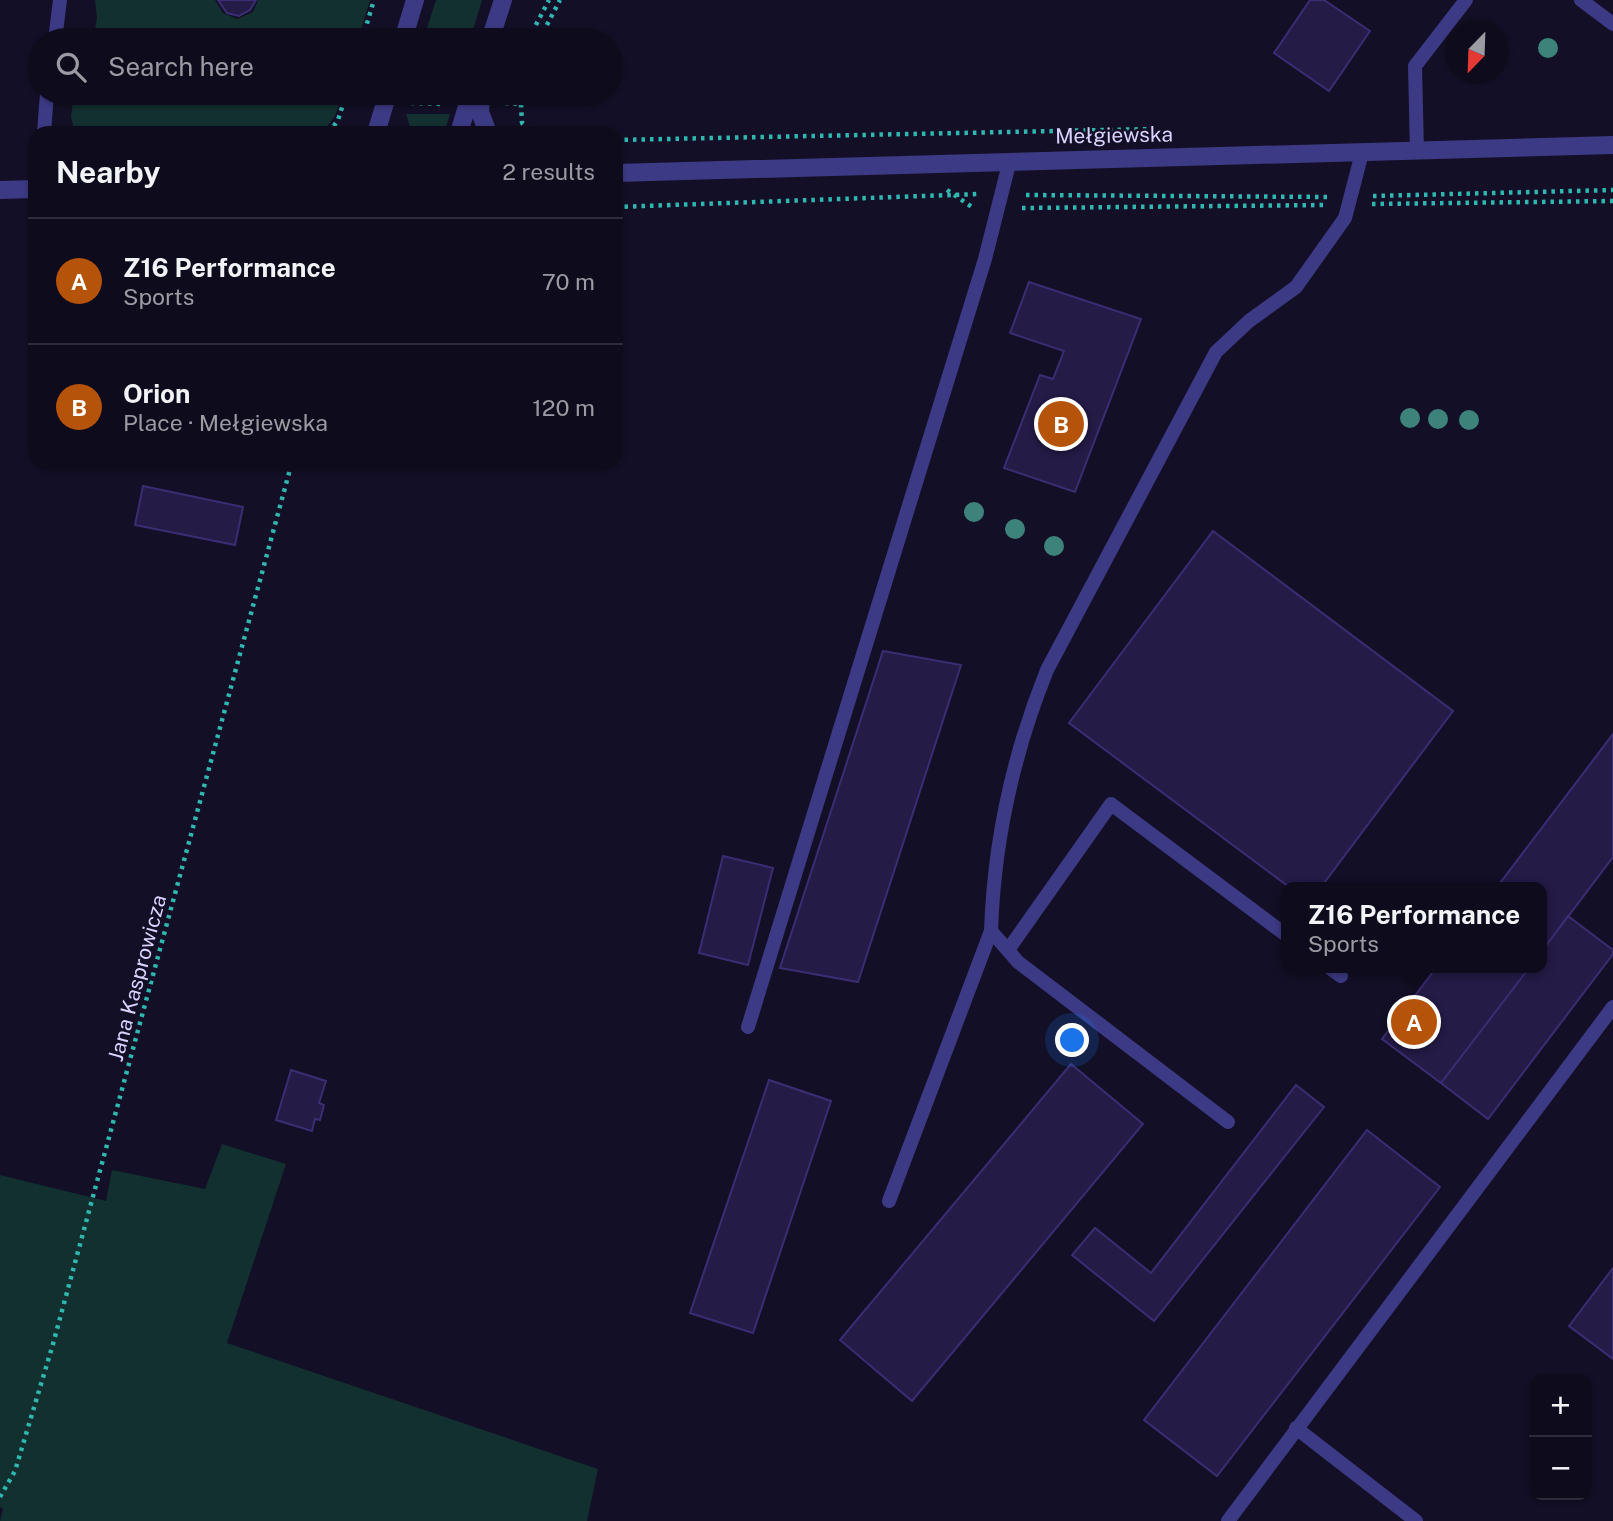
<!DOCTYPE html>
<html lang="en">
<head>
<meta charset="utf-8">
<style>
	:root { --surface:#0e0b1c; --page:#171425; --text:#f1f3f6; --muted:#9b9ba3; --line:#2e2b3b; --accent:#b45309 }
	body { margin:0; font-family:"Public Sans",sans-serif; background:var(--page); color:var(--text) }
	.controls { position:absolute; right:21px; bottom:21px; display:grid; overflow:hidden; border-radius:14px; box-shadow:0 2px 5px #0004 }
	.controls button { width:63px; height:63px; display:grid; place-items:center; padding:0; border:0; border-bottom:2px solid var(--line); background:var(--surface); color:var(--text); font:35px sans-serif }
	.compass { position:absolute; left:1445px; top:21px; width:63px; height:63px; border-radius:50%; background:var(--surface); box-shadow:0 2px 5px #0004; rotate:203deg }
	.you { position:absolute; left:1073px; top:1041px; width:24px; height:24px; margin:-18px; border:5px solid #fff; border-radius:50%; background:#1a73e8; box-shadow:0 0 0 10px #1a73e833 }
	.badge { display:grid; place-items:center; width:46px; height:46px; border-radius:50%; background:var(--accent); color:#fff; font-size:23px; font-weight:700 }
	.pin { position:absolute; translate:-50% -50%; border:4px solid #fff; box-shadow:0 2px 7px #0006 }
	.popup { position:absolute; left:1281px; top:882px; width:266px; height:91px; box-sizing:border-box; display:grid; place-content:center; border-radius:14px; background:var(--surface); filter:drop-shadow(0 2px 5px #0005); font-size:23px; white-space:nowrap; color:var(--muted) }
	.popup b { font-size:26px; color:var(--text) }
	.popup::after { content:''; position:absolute; left:50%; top:100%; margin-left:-14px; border:14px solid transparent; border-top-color:var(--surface) }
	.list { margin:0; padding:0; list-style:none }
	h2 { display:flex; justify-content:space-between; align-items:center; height:91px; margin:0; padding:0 28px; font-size:30px }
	h2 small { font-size:23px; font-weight:400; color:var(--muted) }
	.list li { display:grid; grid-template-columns:46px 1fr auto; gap:21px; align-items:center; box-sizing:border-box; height:126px; padding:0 28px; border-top:2px solid var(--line) }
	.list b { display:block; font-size:26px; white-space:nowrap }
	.list p { margin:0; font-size:23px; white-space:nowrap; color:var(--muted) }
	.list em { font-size:23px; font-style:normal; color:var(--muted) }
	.icon { flex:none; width:38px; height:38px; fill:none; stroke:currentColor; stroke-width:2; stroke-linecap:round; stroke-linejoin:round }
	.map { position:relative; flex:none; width:1613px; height:1521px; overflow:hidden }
	.search { position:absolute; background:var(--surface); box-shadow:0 2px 5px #0004; left:28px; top:28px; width:595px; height:77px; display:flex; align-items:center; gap:18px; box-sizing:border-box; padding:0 24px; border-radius:38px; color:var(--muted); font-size:26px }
	.panel { position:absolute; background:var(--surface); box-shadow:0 2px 5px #0004; left:28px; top:126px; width:595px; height:343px; border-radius:21px }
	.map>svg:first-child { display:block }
</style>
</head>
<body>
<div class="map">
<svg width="1613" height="1521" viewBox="0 0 1613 1521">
	<rect width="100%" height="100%" fill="#130f26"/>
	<path fill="#12302f" d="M95,0h120l8,13 14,6 16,-7 5,-12h112l-12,40h-265l4,-22z
		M436,0h46l-12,40h-47z
		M74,93h269l-8,23 -13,17h-247l-4,-16z
		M406,114h44l-6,19h-32z
		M222,1144l64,20 -59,179 371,126 -11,52h-587l3,-12 -3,-2v-332l106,26 6,-31 93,19z"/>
	<path fill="#241b47" stroke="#3b2d73" stroke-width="2" d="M218,0h38l-6,10 -11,6 -12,-3z
		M1310,0h14l46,31 -41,60 -55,-38z
		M1029,282l112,37 -66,173 -71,-24 36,-93 13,4 11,-28 -54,-18z
		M143,486l100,21 -8,38 -100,-20z
		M1213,531l240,180 -132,176h-32l-220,-164z
		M883,651l78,14 -103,317 -78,-14z
		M1613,734v123l-71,94v-64h-45z
		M723,856l50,12 -25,97 -49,-12z
		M1568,916l45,34v4l-125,165 -47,-36 88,-115h13v-17z
		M1436,968h93l-88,115 -59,-44z
		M1071,1064l72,60 -231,277 -72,-61z
		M291,1070l35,11 -7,22 5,2 -4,15 -5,-1 -3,12 -36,-11z
		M769,1080l62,21 -78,232 -63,-20z
		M1296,1085l28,22 -170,214 -82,-66 23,-27 56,45z
		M1367,1130l73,57 -223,289 -73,-56z
		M1613,1268v91l-44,-33z"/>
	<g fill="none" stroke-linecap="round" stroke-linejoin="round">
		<path stroke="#2fb8b0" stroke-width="4.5" stroke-dasharray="3.5 5" stroke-linecap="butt" d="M362,40l12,-40
			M528,40l21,-40
			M539,40l21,-40
			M347,93l-2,5 15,5
			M411,103l33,1
			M505,103l16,1 1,-11
			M508,103l2,-10
			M521,104l1,19 11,10
			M329,133l9,-13 7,-22
			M616,140l538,-11
			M947,190l28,19
			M1026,195l303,2
			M1373,196l240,-6
			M1372,204l241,-3
			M616,207l363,-13
			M1022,208l303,-3
			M0,1497l15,-26 38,-127 239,-882"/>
		<path stroke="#3d3a85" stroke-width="14" d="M1581,0l32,24
			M55,40l5,-40
			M44,133l3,-40
			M1417,152l-2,-86 51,-66
			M1008,950l103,-146 175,131
			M1330,968l11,8
			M748,1027l237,-768 25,-99
			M1228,1122l-210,-160 -27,-31c3,-89 23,-179 56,-261l169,-318 33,-31 47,-34 49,-69 17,-65
			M889,1201l102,-270
			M1296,1428l120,93
			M1228,1521l385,-514"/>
		<path stroke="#3d3a85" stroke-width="18" d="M403,40l12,-40
			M490,40l13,-40
			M481,93l-1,19 8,21
			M376,133l12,-40
			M459,133l12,-40
			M616,173l997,-28
			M0,190l35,-1"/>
	</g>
	<g fill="#3d827b">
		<circle cx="1548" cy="48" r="10"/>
		<circle cx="1410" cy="418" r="10"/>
		<circle cx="1438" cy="419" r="10"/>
		<circle cx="1469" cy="420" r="10"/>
		<circle cx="974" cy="512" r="10"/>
		<circle cx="1015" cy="529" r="10"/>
		<circle cx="1054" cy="546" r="10"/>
	</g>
	<g text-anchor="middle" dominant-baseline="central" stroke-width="5" stroke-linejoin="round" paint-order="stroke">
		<g font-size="21" fill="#d9d4ff" stroke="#130f26">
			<text transform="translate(1114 135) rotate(-1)">Mełgiewska</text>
			<text transform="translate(137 978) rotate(-75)">Jana Kasprowicza</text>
		</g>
	</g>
</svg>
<div class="controls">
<button>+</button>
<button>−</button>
</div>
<svg class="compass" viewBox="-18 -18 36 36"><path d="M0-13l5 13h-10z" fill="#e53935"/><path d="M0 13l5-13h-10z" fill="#9b9ba3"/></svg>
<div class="you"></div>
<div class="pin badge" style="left:1414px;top:1022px">A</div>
<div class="popup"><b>Z16 Performance</b>Sports</div>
<div class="pin badge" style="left:1061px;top:424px">B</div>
<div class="search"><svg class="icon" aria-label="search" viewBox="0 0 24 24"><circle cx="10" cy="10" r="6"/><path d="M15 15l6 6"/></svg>Search here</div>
<section class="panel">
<h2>Nearby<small>2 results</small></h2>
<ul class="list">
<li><span class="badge">A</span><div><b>Z16 Performance</b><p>Sports</p></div><em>70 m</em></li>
<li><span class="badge">B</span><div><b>Orion</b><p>Place · Mełgiewska</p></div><em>120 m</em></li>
</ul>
</section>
</div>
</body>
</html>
